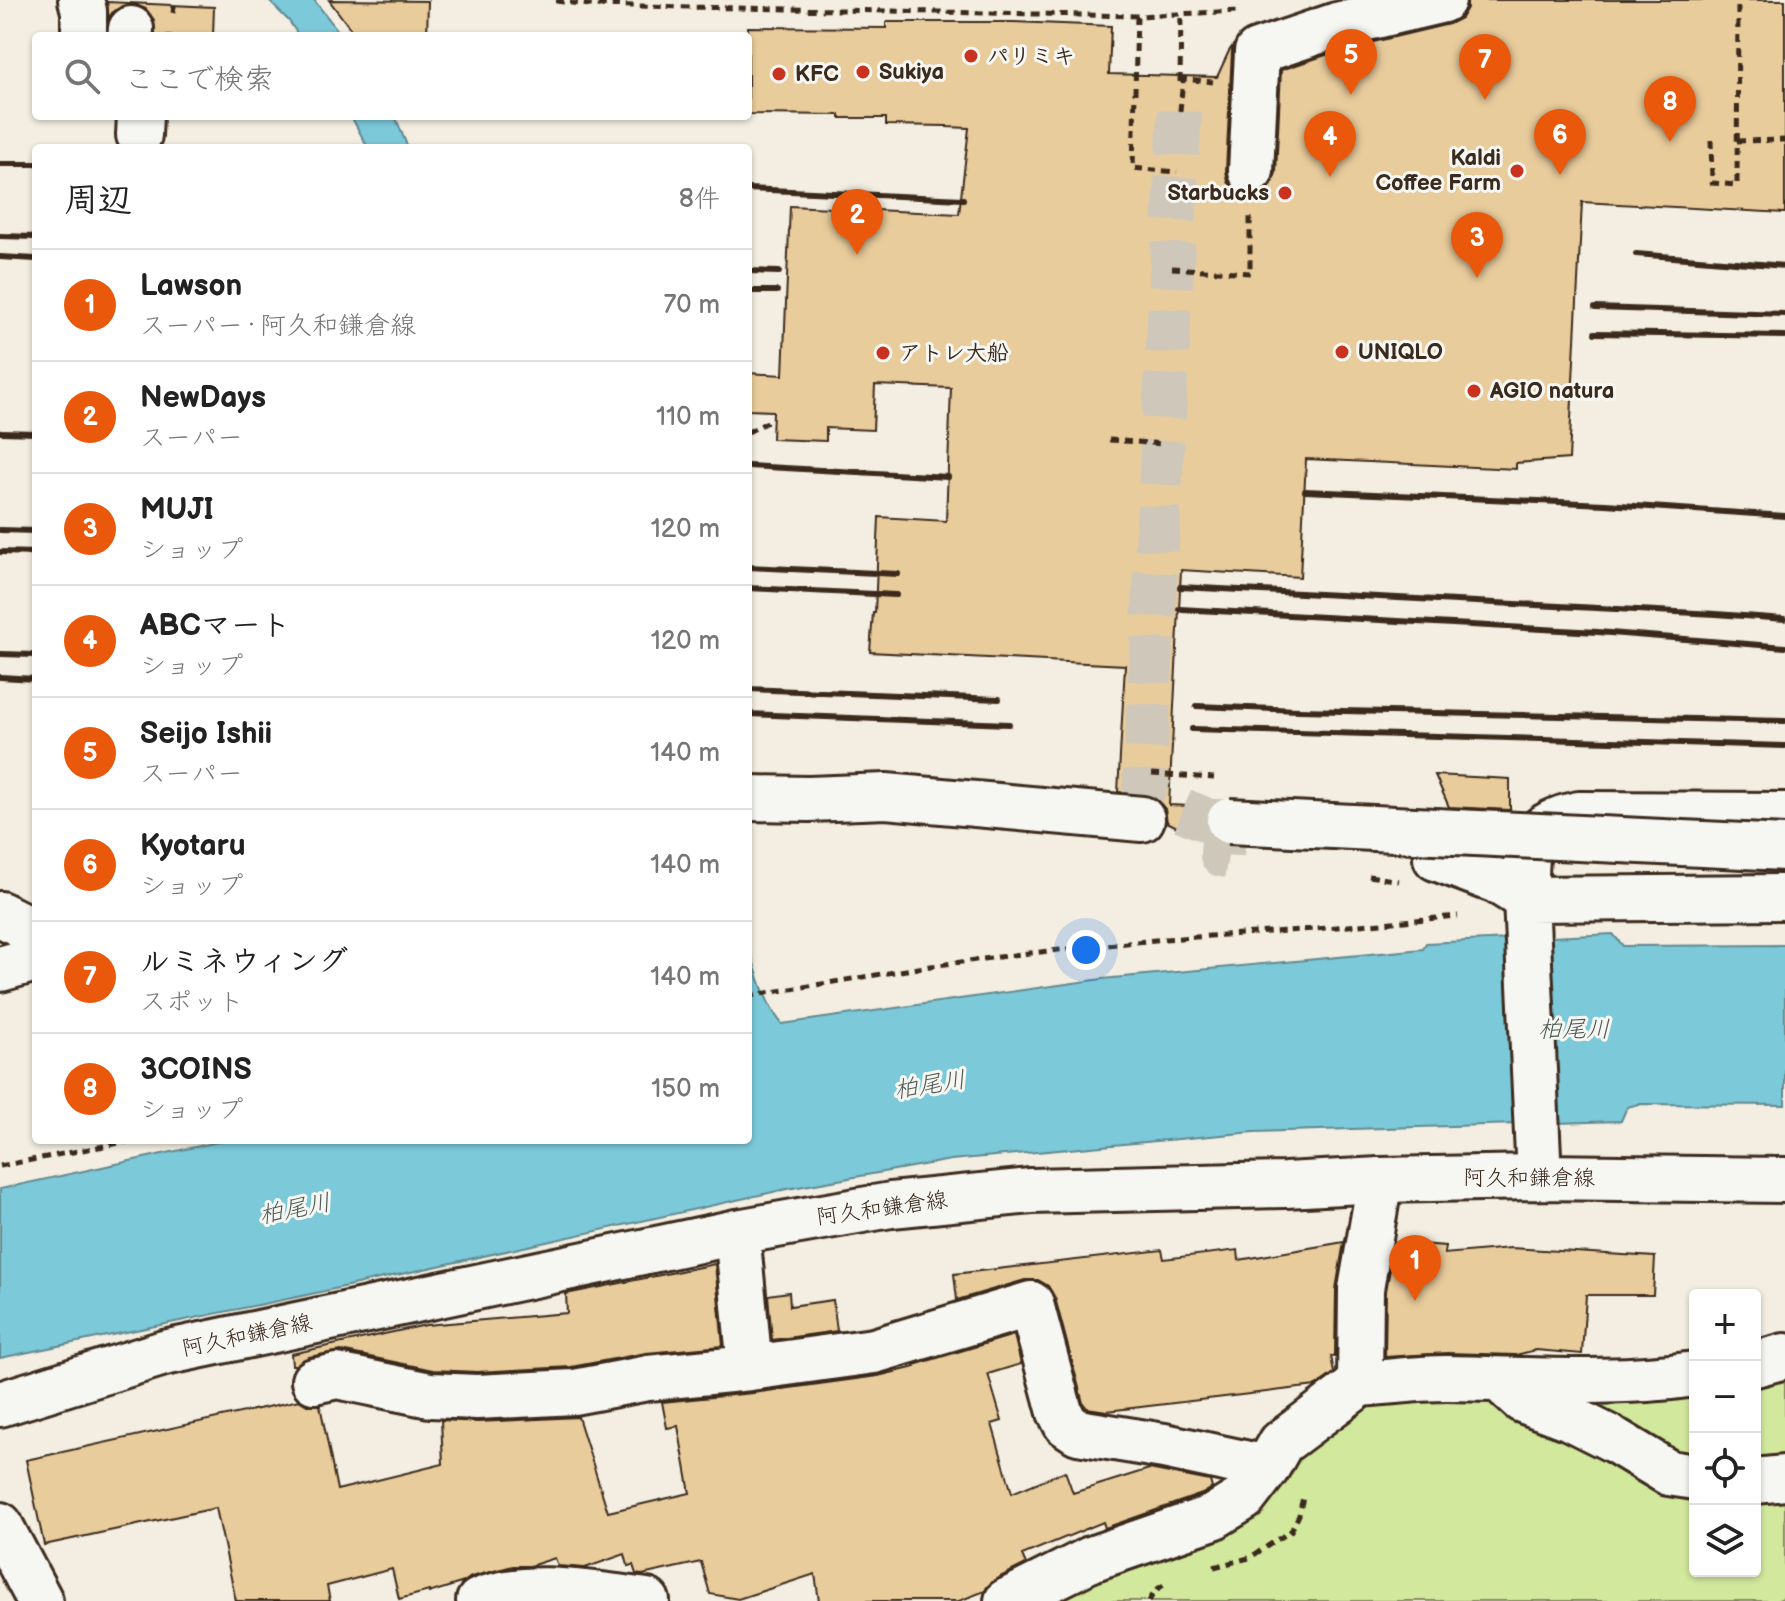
<!DOCTYPE html>
<html lang="ja">
<head>
<meta charset="utf-8">
<style>
	:root { --surface:#fff; --page:#f2f2f2; --text:#222; --muted:#767676; --line:#e0e0e0; --accent:#ea580c }
	body { margin:0; font-family:"Balsamiq Sans","Klee One",sans-serif; background:var(--page); color:var(--text) }
	.controls { position:absolute; right:24px; bottom:24px; display:grid; overflow:hidden; border-radius:8px; box-shadow:0 2px 6px #0004 }
	.controls button { width:72px; height:72px; display:grid; place-items:center; padding:0; border:0; border-bottom:2px solid var(--line); background:var(--surface); color:var(--text); font:40px sans-serif }
	.you { position:absolute; left:1086px; top:950px; width:28px; height:28px; margin:-20px; border:6px solid #fff; border-radius:50%; background:#1a73e8; box-shadow:0 0 0 12px #1a73e833 }
	.badge { display:grid; place-items:center; width:52px; height:52px; border-radius:50%; background:var(--accent); color:#fff; font-size:26px; font-weight:700 }
	.pin { position:absolute; translate:-50% -66px; filter:drop-shadow(0 2px 4px #0008) }
	.pin::after { content:''; position:absolute; top:42px; width:28px; height:24px; background:inherit; clip-path:polygon(0 0,100% 0,50% 100%) }
	.list { margin:0; padding:0; list-style:none }
	h2 { display:flex; justify-content:space-between; align-items:center; height:104px; margin:0; padding:0 32px; font-size:34px }
	h2 small { font-size:26px; font-weight:400; color:var(--muted) }
	.list li { display:grid; grid-template-columns:52px 1fr auto; gap:24px; align-items:center; box-sizing:border-box; height:112px; padding:0 32px; border-top:2px solid var(--line) }
	.list b { display:block; font-size:30px; white-space:nowrap }
	.list p { margin:0; font-size:26px; white-space:nowrap; color:var(--muted) }
	.list em { font-size:26px; font-style:normal; color:var(--muted) }
	.icon { flex:none; width:44px; height:44px; fill:none; stroke:currentColor; stroke-width:2; stroke-linecap:round; stroke-linejoin:round }
	.map { position:relative; flex:none; width:1785px; height:1601px; overflow:hidden }
	.search { position:absolute; background:var(--surface); box-shadow:0 2px 6px #0004; left:32px; top:32px; width:720px; height:88px; display:flex; align-items:center; gap:20px; box-sizing:border-box; padding:0 28px; border-radius:8px; color:var(--muted); font-size:30px }
	.panel { position:absolute; background:var(--surface); box-shadow:0 2px 6px #0004; left:32px; top:144px; width:720px; height:1000px; border-radius:8px }
	.map>svg:first-child { display:block }
</style>
</head>
<body>
<div class="map">
<svg width="1785" height="1601" viewBox="0 0 1785 1601">
	<rect width="100%" height="100%" fill="#f3eee1"/>
	<filter id="ink" filterUnits="userSpaceOnUse"><feTurbulence type="fractalNoise" baseFrequency=".0125" numOctaves="2"/><feDisplacementMap in="SourceGraphic" scale="16" xChannelSelector="R" yChannelSelector="G"/><feConvolveMatrix kernelMatrix="1 2 1 2 8 2 1 2 1" color-interpolation-filters="sRGB"/></filter>
	<g filter="url(#ink)">
		<path fill="#d2e89d" stroke="#86895e" stroke-width="2" d="M1785,1366v231l-8,4h-730l232,-129 82,-72 334,-14v185h60v-198z"/>
		<path fill="#7cc9da" stroke="#62898f" stroke-width="2" d="M268,0h46l28,36h-43l-10,-15z
			M351,116h44l13,32h-40z
			M1613,934l10,12 162,-1v160l-146,-1 -12,3 -6,14 -367,11 -303,28 -164,29 -485,107 -302,62v-169l227,-49h521v-195c9,27 16,57 34,79l320,-45 321,-30 3,-6z"/>
		<path fill="#e9cc9c" stroke="#3b2a1e" stroke-width="2" d="M329,0l99,1 -1,35h-71z
			M1467,0h318v213l-203,-11 -13,257 -53,4v6l-210,-10 -6,118 -119,-7 -12,235 40,2 -5,12 2,13 9,10 13,4v6l-61,-30 -2,-13 -9,-11 -12,-4 -26,-2 7,-127 -255,-13 3,-39h2l4,-96 67,4 5,-133 -76,-3 -2,45 -47,-2v13l-54,-2 1,-28 -25,-1v-37l35,2 7,-169 169,8 10,-86 -22,-1v-1l-61,-1v-7h-46v-3l-92,-1v-87l138,1v-6h127l98,4 -2,48 108,3 12,-26 5,-7 -2,7 -6,120 2,11 9,9 14,5 11,-2 9,-9 5,-12 5,-103 63,-21 105,-25 12,-6 6,-10z
			M107,2l107,5 -1,29h-58l-1,-16 -8,-11 -12,-5 -12,2 -10,7 -3,6z
			M1435,775l75,4v31l-61,-3z
			M1344,1242l-8,47 -1,68 -4,-1 3,17 -18,13 -209,25 -20,-3 -4,-5 -28,-105 -7,-12 -10,-6h-13l-68,20 -3,-26 208,-24 2,9 74,-9 1,10z
			M1395,1242l50,4 -1,8 67,-6 144,9 -2,38h-67l-4,59 -46,-4 -20,5 -69,-2 -62,4 1,-66z
			M715,1264l8,82 -77,7 -75,14 -94,5 -44,-2 -92,-19 -32,6 -13,8h-4l-1,-11 135,-29 141,-12 -1,-19z
			M789,1292l1,14 43,-6 4,31 -65,9 -4,-45z
			M1014,1335l7,29 -33,10 14,47 -10,3 20,69 53,-22 8,22 76,-24 61,12 2,7 -10,6 -97,34 -2,-6 -81,33 4,9 -30,15 -9,8 -2,4 -26,10h-140l-4,-27 -77,25 -28,-5 -9,-32 -59,13 -6,-1 -3,-9 -5,1 -3,-12 -40,14 -27,-2 -3,-8 -25,8h-17l-42,11 -7,5 -35,11v-2l-30,8 -7,-30 -65,17 3,15h-94l-20,-93 -172,37 -18,-85 273,-60 8,5h13l17,85 106,-26 -2,-44 37,2 100,-5 30,95 82,-19 -12,-67 -11,2 -5,-26 91,-9 125,-17 37,-9 -1,-2z"/>
		<g fill="none" stroke-linecap="round" stroke-linejoin="round">
			<path stroke="#cec7ba" stroke-width="44" stroke-dasharray="44 22" stroke-linecap="butt" d="M1180,111l-36,683 65,27h20
				M1224,821l-2,34 6,1"/>
			<defs>
				<path id="minor" d="M81,0l3,11v25
					M130,36l1,-7
					M139,135l1,-19
					M1251,171l6,-119 80,-27 106,-25
					M748,798l61,1 77,-3 256,23
					M1436,858l61,23 29,18 259,-2
					M0,914l36,18
					M0,969l36,-10
					M1539,1177l-13,-278c0,-15 -1,-45 5,-57 9,-17 31,-25 48,-28l206,1
					M737,1232l13,136
					M1755,1364l30,-8
					M1500,1380l22,20 48,18 46,23 53,32 26,4
					M314,1381l23,-5 93,19 47,2 97,-5 74,-14 102,-10 124,-17 157,-47 29,108 6,12 12,8 86,14 103,22
					M1360,1384c29,-2 58,-6 87,-6 82,1 166,8 248,-4
					M1755,1481l30,-3
					M0,1525l40,76
					M479,1601c50,-21 116,-6 168,0
					M1007,1601l84,-42 122,-42 31,-19 23,-30 14,-25 79,-59 1,-95 19,-109"/>
				<path id="major" d="M0,1404l164,-51 573,-121 154,-27 140,-14 254,-6 95,-5 159,-3 246,3"/>
			</defs>
			<use href="#minor" stroke="#3b2a1e" stroke-width="50"/>
			<use href="#major" stroke="#3b2a1e" stroke-width="50"/>
			<path stroke="#3b2a1e" stroke-width="5" stroke-dasharray="8 6" stroke-linecap="butt" d="M556,1l33,4 548,11 101,-5
				M173,13l2,-13
				M1137,16l-4,152 44,4
				M1180,82l1,-69
				M1180,111l3,-32 30,3
				M1711,140l1,43 25,2 1,-185
				M1737,141l48,-1
				M1172,268l78,5v-61
				M748,432l25,-13
				M1109,440l54,4
				M1152,774l62,4
				M1369,876l30,5
				M748,996l183,-30 90,-12 144,-15 151,-10 142,-13
				M0,1166l135,-26
				M1214,1567l35,-9 42,-27 8,-16 4,-18
				M1149,1601l7,-11 11,-7"/>
			<use href="#minor" stroke="#f6f6f2" stroke-width="44"/>
			<use href="#major" stroke="#f6f6f2" stroke-width="44"/>
			<path stroke="#3b2a1e" stroke-width="6" d="M0,164h36
				M748,189l215,10
				M0,236l36,1
				M1636,254l149,12
				M0,257l36,2
				M748,271l31,1
				M748,291h29
				M1595,308l190,6
				M1595,333l190,3
				M0,432l36,1
				M748,466l200,11
				M1305,491l300,13 180,12
				M0,530l36,1
				M0,552l36,1
				M748,567l150,7
				M1180,587l536,27 69,5
				M748,588l148,7
				M1179,609l419,23 187,15
				M0,654l36,1
				M0,677l36,2
				M748,689l251,10
				M1196,706l103,4 486,11
				M748,714l261,10
				M1192,729l593,17"/>
			<defs>
				<path id="minor-bridge" d="M1229,821l556,27"/>
			</defs>
			<use href="#minor-bridge" stroke="#3b2a1e" stroke-width="50" stroke-linecap="butt"/>
			<use href="#minor-bridge" stroke="#f6f6f2" stroke-width="44"/>
		</g>
	</g>
	<g fill="#c8321e" stroke="#f6f6f2" stroke-width="3">
		<circle cx="971" cy="56" r="8"/>
		<circle cx="863" cy="72" r="8"/>
		<circle cx="779" cy="74" r="8"/>
		<circle cx="1517" cy="171" r="8"/>
		<circle cx="1285" cy="193" r="8"/>
		<circle cx="1342" cy="352" r="8"/>
		<circle cx="883" cy="353" r="8"/>
		<circle cx="1474" cy="391" r="8"/>
	</g>
	<g text-anchor="middle" dominant-baseline="central" stroke-width="6" stroke-linejoin="round" paint-order="stroke">
		<g font-size="22" font-weight="bold" fill="#3b2a1e" stroke="#f6f6f2" text-anchor="start">
			<text x="987" y="56">パリミキ</text>
			<text x="879" y="72">Sukiya</text>
			<text x="795" y="74">KFC</text>
			<text x="1501" y="158" text-anchor="end">Kaldi<tspan x="1501" dy="25">Coffee Farm</tspan></text>
			<text x="1269" y="193" text-anchor="end">Starbucks</text>
			<text x="1358" y="352">UNIQLO</text>
			<text x="899" y="353">アトレ大船</text>
			<text x="1490" y="391">AGIO natura</text>
		</g>
		<g font-size="22" fill="#3b2a1e" stroke="#f6f6f2">
			<text x="1529" y="1178">阿久和鎌倉線</text>
			<text transform="translate(882 1209) rotate(-8)">阿久和鎌倉線</text>
			<text transform="translate(247 1336) rotate(-12)">阿久和鎌倉線</text>
		</g>
		<g font-size="24" font-style="italic" fill="#4e5a56" stroke="#f6f6f2">
			<text x="1574" y="1029">柏尾川</text>
			<text transform="translate(930 1085) rotate(-9)">柏尾川</text>
			<text transform="translate(295 1209) rotate(-11)">柏尾川</text>
		</g>
	</g>
</svg>
<div class="controls">
<button>+</button>
<button>−</button>
<button><svg class="icon" aria-label="locate" viewBox="0 0 24 24"><circle cx="12" cy="12" r="6"/><path d="M12 2v4M12 18v4M2 12h4M18 12h4"/></svg></button>
<button><svg class="icon" aria-label="layers" viewBox="0 0 24 24"><path d="M12 4l9 5-9 5-9-5zM3 14l9 5 9-5"/></svg></button>
</div>
<div class="you"></div>
<div class="pin badge" style="left:1415px;top:1301px">1</div>
<div class="pin badge" style="left:857px;top:255px">2</div>
<div class="pin badge" style="left:1477px;top:278px">3</div>
<div class="pin badge" style="left:1330px;top:177px">4</div>
<div class="pin badge" style="left:1351px;top:95px">5</div>
<div class="pin badge" style="left:1560px;top:175px">6</div>
<div class="pin badge" style="left:1485px;top:100px">7</div>
<div class="pin badge" style="left:1670px;top:142px">8</div>
<div class="search"><svg class="icon" aria-label="search" viewBox="0 0 24 24"><circle cx="10" cy="10" r="6"/><path d="M15 15l6 6"/></svg>ここで検索</div>
<section class="panel">
<h2>周辺<small>8件</small></h2>
<ul class="list">
<li><span class="badge">1</span><div><b>Lawson</b><p>スーパー · 阿久和鎌倉線</p></div><em>70 m</em></li>
<li><span class="badge">2</span><div><b>NewDays</b><p>スーパー</p></div><em>110 m</em></li>
<li><span class="badge">3</span><div><b>MUJI</b><p>ショップ</p></div><em>120 m</em></li>
<li><span class="badge">4</span><div><b>ABCマート</b><p>ショップ</p></div><em>120 m</em></li>
<li><span class="badge">5</span><div><b>Seijo Ishii</b><p>スーパー</p></div><em>140 m</em></li>
<li><span class="badge">6</span><div><b>Kyotaru</b><p>ショップ</p></div><em>140 m</em></li>
<li><span class="badge">7</span><div><b>ルミネウィング</b><p>スポット</p></div><em>140 m</em></li>
<li><span class="badge">8</span><div><b>3COINS</b><p>ショップ</p></div><em>150 m</em></li>
</ul>
</section>
</div>
</body>
</html>
